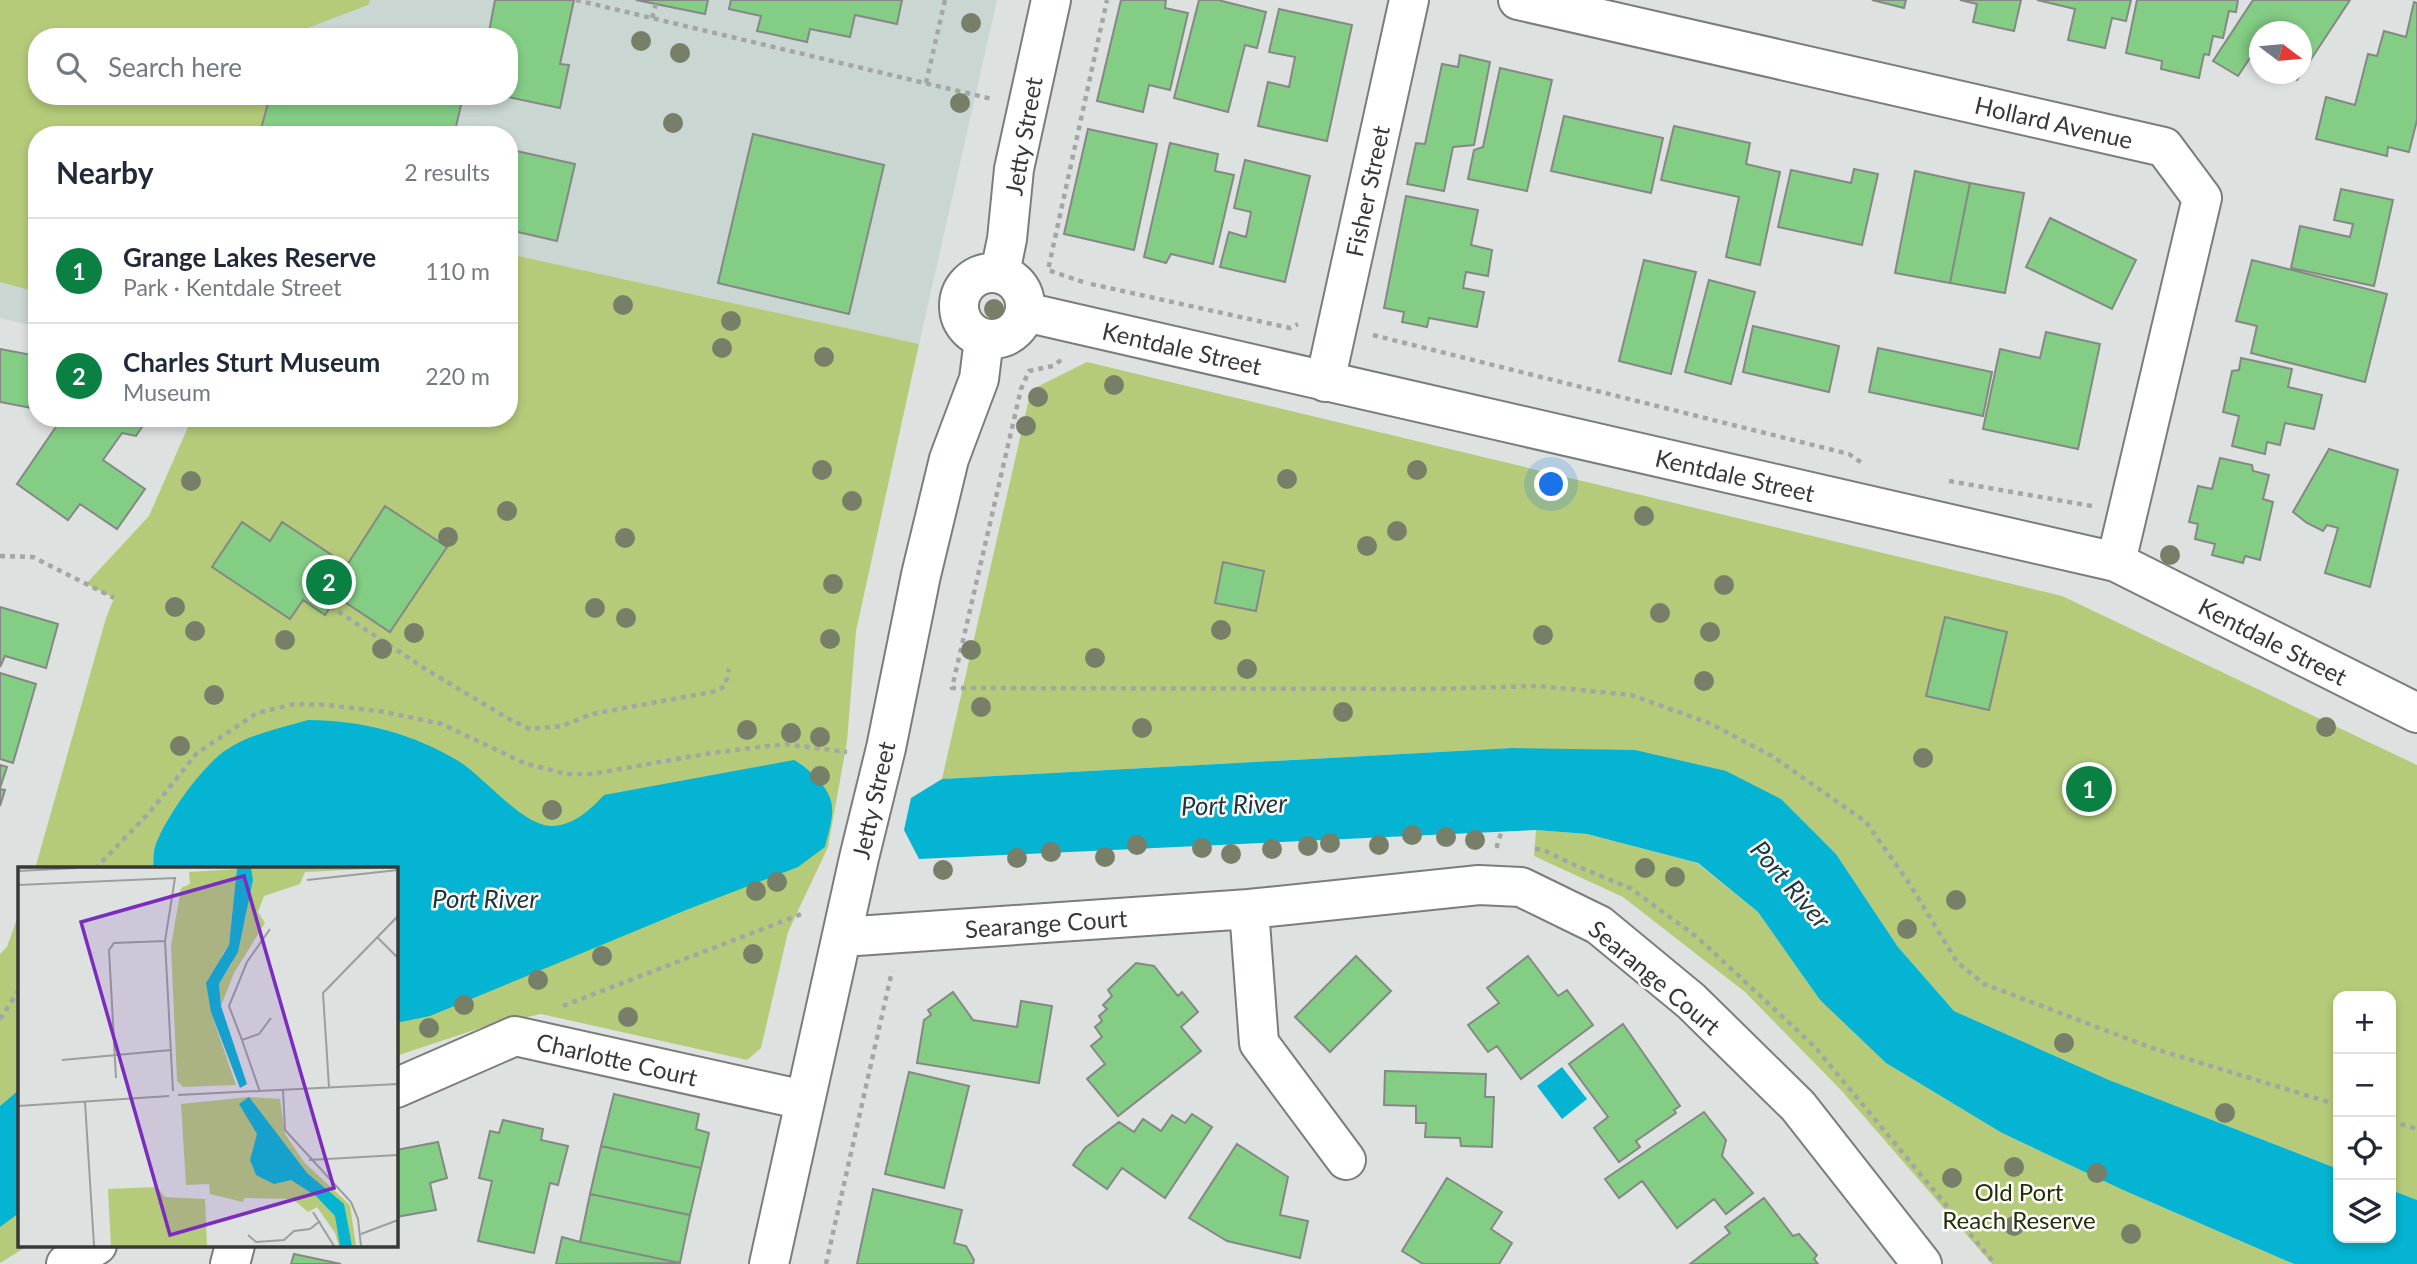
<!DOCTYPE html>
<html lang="en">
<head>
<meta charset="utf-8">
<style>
	:root { --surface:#fff; --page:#f2f2f3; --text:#1f2937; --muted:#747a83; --line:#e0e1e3; --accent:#0b8043 }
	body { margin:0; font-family:Lato,sans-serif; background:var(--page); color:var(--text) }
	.controls { position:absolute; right:21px; bottom:21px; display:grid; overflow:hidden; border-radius:14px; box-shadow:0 4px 10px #0003 }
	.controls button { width:63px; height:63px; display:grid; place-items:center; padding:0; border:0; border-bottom:2px solid var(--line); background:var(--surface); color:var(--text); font:35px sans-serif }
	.compass { position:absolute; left:2249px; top:21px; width:63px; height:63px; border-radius:50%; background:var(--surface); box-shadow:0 4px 10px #0003; rotate:106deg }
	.you { position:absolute; left:1552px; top:485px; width:24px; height:24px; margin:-18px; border:5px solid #fff; border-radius:50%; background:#1a73e8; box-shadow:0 0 0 10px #1a73e833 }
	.badge { display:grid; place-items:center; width:46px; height:46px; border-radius:50%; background:var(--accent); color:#fff; font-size:23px; font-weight:700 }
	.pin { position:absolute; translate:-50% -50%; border:4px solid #fff; box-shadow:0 2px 7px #0006 }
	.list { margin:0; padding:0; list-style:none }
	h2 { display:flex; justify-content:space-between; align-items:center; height:91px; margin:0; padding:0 28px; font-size:30px }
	h2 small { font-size:23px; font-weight:400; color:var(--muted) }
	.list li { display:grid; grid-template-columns:46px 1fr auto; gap:21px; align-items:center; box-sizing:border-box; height:105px; padding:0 28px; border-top:2px solid var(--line) }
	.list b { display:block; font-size:26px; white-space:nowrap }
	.list p { margin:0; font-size:23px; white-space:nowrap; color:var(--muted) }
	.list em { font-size:23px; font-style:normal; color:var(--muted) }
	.icon { flex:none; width:38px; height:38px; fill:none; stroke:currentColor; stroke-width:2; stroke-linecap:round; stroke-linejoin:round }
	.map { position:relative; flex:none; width:2417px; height:1264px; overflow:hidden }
	.search { position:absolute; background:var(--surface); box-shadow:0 4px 10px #0003; left:28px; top:28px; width:490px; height:77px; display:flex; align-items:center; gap:18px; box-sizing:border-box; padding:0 24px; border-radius:28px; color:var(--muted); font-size:26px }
	.panel { position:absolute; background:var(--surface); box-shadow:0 4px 10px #0003; left:28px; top:126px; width:490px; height:301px; border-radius:28px }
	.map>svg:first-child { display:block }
</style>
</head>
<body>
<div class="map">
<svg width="2417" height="1264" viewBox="0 0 2417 1264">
	<rect width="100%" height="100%" fill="#dde1df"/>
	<path fill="#cad6d2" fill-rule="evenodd" d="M0,0h997l-78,344 -410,-90v-119h-472v192l-37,-9zM37,37h472v59h-472z"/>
	<path fill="#b5cb7a" d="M0,0h370l-2,5 -84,32h-247v59h232l-10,39h-222v157l-37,-10z
		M509,254l410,90 -63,287 -9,110 -19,106 -40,85 -27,116 -14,12 -206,-46 -55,12 -90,30v-187h-361l71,-251 8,-20 -28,-14 63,-68 43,-98h317z
		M1087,362l975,234 355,169v435l-26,-10v-194h-53v173l-229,-89 -155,-69 -56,-64 -62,-93 -55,-54 -269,-52 -570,31 89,-389z
		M1536,830l51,4 110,29 61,49 62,88 66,63 116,70 121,57 171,74h-302l-151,-174 -96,-98 -122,-95 -89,-41z
		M19,913v332h10l-29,18v-309l7,-7z"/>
	<path fill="#04b4d2" d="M308,720c53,0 107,14 152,42 25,16 63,64 91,64 22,0 39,-16 53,-31l190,-35c14,8 33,25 37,41 4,15 -3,32 -6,46l-27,20 -112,43 -256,106 -34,7v-154l-243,-1c1,-6 0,-15 2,-21 9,-28 47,-81 71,-97 23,-16 55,-22 82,-30z
		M1512,748l123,2 91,21 55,28 55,55 62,93 56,64 155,69 229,89v69h53v-48l26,10v64h-123l-171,-74 -121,-57 -116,-70 -66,-63 -62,-88 -60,-49 -111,-29 -51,-4 -617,29 -15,-29 7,-32 31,-19z
		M1562,1067l25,32 -25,20 -25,-33z
		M19,1090v123l-19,14v-121z"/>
	<path fill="#83cd85" stroke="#858885" stroke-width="2" d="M495,0h79l-14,64 9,1 -9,43 -57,-12h6v-59h-21z
		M636,0h72l-3,14z
		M731,0h171l-5,24 -42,-9 -5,22 -40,-8 -3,13 -50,-11 4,-15 -32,-7z
		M1121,0h45l-1,8 23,5 -18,77 -21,-5 -6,27 -46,-11z
		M1199,0h19l48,12 -9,36 -12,-3 -17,67 -54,-14z
		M1872,0h34l-2,8z
		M1960,0h61l-7,31 -41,-9 4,-18z
		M2037,0h94l-5,21 -14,-3 -7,30 -37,-8 7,-31z
		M2137,0h101l-2,12 -7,-1 -6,27 -10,-2 -4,19 -5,-1 -5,24 -38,-9 1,-8 -36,-8z
		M2253,0h97l-48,73v-41h-42v24l-6,-4 -16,24 -25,-15z
		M2414,2l3,1v117l-8,32 -21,-5 -1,9 -71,-17 10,-42 29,8 13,-51 9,2 7,-25 22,6z
		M1279,9l73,16 -25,116 -69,-15 10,-44 21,5 6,-30 -26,-5z
		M1460,55l30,7 -16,83 -21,2 -9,44 -37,-7 9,-41 9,1 17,-80 16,3z
		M1500,68l52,12 -25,111 -59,-12 6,-29 9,-3z
		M2286,74h15l-4,6z
		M270,96h190l3,1 -9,38h-183l1,-4 -11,-2z
		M1564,116l99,22 -12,55 -100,-22z
		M1674,126l76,17 -4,21 34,8 -20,93 -34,-8 13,-60 -78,-17z
		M1088,129l69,15 -23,106 -70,-16z
		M753,134l131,31 -35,149 -131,-31z
		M1170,143l48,11 -3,17 19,4 -21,89 -42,-10 -5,9 -22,-6z
		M512,150l63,14 -18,77 -48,-11v-69z
		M1245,160l65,16 -25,106 -65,-15 9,-35 17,5 5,-25 -17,-4z
		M1854,169l24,5 -16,71 -84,-18 13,-57 60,13z
		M1915,171l55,12 -20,100 -55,-10z
		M1970,183l54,10 -19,100 -55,-10z
		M2341,189l52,11 -19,86 -83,-18 9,-42 50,11 3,-13 -19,-4z
		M1406,196l72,14 -7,35 21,5 -4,26 -22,-4 -3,16 21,4 -7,35 -48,-9 -2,9 -25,-5 2,-10 -20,-4z
		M2050,218l86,42 -24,49 -86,-42z
		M1644,260l52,12 -25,102 -52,-13z
		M2252,260l135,34 -22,88 -114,-29 6,-27 -21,-5z
		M1709,280l46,12 -24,92 -46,-12z
		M1753,326l86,20 -10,46 -86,-20z
		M2046,332l54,12 -22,105 -95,-20 17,-80 40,9z
		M1878,348l114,24 -9,44 -114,-24z
		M0,349l37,7v53l-37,-7z
		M2241,358l51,11 -4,18 34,8 -8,34 -29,-6 -5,22 -13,-3 -2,12 -33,-8 7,-30 -16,-4 9,-41 7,-1z
		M62,418h86l-12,18 -14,-3 -19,27 42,29 -28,40 -37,-25 -12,16 -51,-36z
		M2329,449l69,21 -28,117 -45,-14 13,-45 -11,-3 -4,6 -16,-8 -14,-11z
		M2220,458l32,7 1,6 16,4 -6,24 10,3 -13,58 -15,-4 -2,7 -31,-8 3,-11 -20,-5 3,-15 -9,-2 9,-36 14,3z
		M385,506l62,41 -57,85 -53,-35 -12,18 -22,-15 -13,19 -78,-52 30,-45 28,19 12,-19 65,43z
		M1223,562l41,9 -8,40 -41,-8z
		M0,607l58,17 -12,44 -41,-12 -5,11z
		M1945,617l62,15 -18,78 -63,-14z
		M0,673l36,11 -23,79 -13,-4z
		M0,765l7,2 -7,21z
		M0,789l5,1 -5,16z
		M1356,956l35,35 -61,61 -35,-35z
		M1528,956l30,40 9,-6 26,35 -72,54 -24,-33 -9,6 -20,-27 31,-22 -12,-15z
		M1136,963l18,3 24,30 4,-4 16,20 -17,15 20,24 -83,65 -31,-37 18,-15 -14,-18 11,-9 -7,-10 7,-6 -3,-5 8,-7 -4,-4 9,-9 -4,-6z
		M953,992l20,28 44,7 4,-26 31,5 -13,77 -122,-20 7,-43 7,-5 -3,-5z
		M1623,1024l57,82 -6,4 2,3 -40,28 4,6 -21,15 -25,-34 14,-11 -39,-53z
		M1385,1071l101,3 -1,23h9l-2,50 -31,-1 -1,-8 -35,-1 1,-14h-10v-17l-32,-1z
		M909,1072l60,14 -25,102 -59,-14z
		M614,1094l85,20 -3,15 13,4 -8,35 -100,-22z
		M1704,1112l22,28 -4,16 31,37 -27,21 -12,-15 -37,29 -35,-47 -23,17 -14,-19z
		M1192,1114l20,13 -47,71 -43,-30 -15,21 -34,-24 12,-17 34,-26 15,10 9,-13 18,12 11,-16 13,8z
		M503,1120l40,9 -2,11 27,6 -10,39 -8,-2 -16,70 -56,-12 14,-60 -13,-3 11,-47 9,2z
		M438,1142l9,36 -17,5 6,27 -40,7v-67z
		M1237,1144l51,33 -8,38 28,6 -8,37 -73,-17 -38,-23z
		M601,1146l100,22 -11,47 -100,-21z
		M1447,1178l55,34 -11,17 21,14 -13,21h-76l-21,-13z
		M873,1189l89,21 -8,33 12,3 8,14 -1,4h-116z
		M590,1194l100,21 -10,48 -100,-21z
		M1764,1198l29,38 6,-2 18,21 -3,4 4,5h-128l40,-31 -5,-6z
		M562,1237l18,5 100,21 -124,1z
		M294,1254l47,10h-50z"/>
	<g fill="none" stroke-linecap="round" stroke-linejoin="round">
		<defs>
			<path id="minor" d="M1518,0l646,147 38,51 -86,364
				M959 306a33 33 0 1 1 66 0a33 33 0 1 1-66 0Z
				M1000,273l7,-34 7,-70 37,-169
				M1025,312l1091,250 301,151
				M1325,382l84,-382
				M842,937l407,-28
				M396,1088l119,-52 289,64
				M1346,1160l-87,-117 -10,-134 230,-24 42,2 78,38 92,76 107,105 124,158
				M66,1264l31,-19
				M230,1264l5,-19
				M769,1264l90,-406 27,-110 35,-173 28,-116 30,-80 5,-40"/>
		</defs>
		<use href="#minor" stroke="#797e7c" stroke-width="42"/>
		<path stroke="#a3a6a4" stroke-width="4.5" stroke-dasharray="5 5" stroke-linecap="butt" d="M576,0l416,99
			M652,18l4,-14
			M926,83l19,-83
			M1083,282l-35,-12 59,-270
			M1091,284l199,44 8,-4
			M1373,335l476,119 13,9
			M1061,360l-8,6 -24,5 -8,18 -69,299 477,1 110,-3 92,9 78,28 63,33 94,66 45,64 46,76 27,22 168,64 186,57
			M1949,481l143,25
			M0,556l33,1 81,41
			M330,606l97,64 82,49 21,10 32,-3 30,-12 125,-23 8,-5 4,-17
			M1499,846h-2l4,-13
			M1535,849l9,1 30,15 56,23 67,49 117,109 181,218
			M95,869l54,-56 48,-60 60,-40 37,-9 34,1 57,7 57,12 82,39 42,11h26l119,-21 74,-9 62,8
			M563,1006l241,-93
			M0,1019l19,-29
			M2391,1121l26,8
			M826,1264l66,-293"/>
		<use href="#minor" stroke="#fff" stroke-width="38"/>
	</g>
	<g fill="#787f68">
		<circle cx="971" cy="23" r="10"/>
		<circle cx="641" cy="41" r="10"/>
		<circle cx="680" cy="53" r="10"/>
		<circle cx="960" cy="103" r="10"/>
		<circle cx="673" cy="123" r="10"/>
		<circle cx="623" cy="305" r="10"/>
		<circle cx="994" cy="309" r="10"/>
		<circle cx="731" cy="321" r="10"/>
		<circle cx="722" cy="348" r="10"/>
		<circle cx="824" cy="357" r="10"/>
		<circle cx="1114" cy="385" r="10"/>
		<circle cx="1038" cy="397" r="10"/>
		<circle cx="1026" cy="426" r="10"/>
		<circle cx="822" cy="470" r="10"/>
		<circle cx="1417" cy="470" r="10"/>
		<circle cx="1287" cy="479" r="10"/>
		<circle cx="191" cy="481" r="10"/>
		<circle cx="1553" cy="481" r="10"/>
		<circle cx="852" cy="501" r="10"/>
		<circle cx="507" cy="511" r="10"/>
		<circle cx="1644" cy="516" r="10"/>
		<circle cx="1397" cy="531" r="10"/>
		<circle cx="448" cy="537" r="10"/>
		<circle cx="625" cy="538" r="10"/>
		<circle cx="1367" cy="546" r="10"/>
		<circle cx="2170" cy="555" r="10"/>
		<circle cx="833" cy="584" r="10"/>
		<circle cx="1724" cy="585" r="10"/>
		<circle cx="175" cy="607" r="10"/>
		<circle cx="595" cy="608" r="10"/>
		<circle cx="1660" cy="613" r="10"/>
		<circle cx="626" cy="618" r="10"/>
		<circle cx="1221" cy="630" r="10"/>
		<circle cx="195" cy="631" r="10"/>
		<circle cx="1710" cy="632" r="10"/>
		<circle cx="414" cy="633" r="10"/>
		<circle cx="1543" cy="635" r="10"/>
		<circle cx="830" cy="639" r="10"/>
		<circle cx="285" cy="640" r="10"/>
		<circle cx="382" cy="649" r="10"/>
		<circle cx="971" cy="650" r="10"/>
		<circle cx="1095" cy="658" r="10"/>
		<circle cx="1247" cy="669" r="10"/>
		<circle cx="1704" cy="681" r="10"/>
		<circle cx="214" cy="695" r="10"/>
		<circle cx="981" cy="707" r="10"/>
		<circle cx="1343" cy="712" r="10"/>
		<circle cx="2326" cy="727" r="10"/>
		<circle cx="1142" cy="728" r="10"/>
		<circle cx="747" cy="730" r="10"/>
		<circle cx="791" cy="733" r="10"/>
		<circle cx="820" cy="737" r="10"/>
		<circle cx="180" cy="746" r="10"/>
		<circle cx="1923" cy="758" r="10"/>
		<circle cx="820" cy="776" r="10"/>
		<circle cx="552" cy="810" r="10"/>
		<circle cx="1412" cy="835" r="10"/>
		<circle cx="1446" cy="837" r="10"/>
		<circle cx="1475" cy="840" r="10"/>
		<circle cx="1330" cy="843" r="10"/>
		<circle cx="1137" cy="845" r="10"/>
		<circle cx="1379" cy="845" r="10"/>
		<circle cx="1308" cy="846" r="10"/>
		<circle cx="1202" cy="848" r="10"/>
		<circle cx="1272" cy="849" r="10"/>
		<circle cx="1051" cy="852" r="10"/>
		<circle cx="1231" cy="854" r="10"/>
		<circle cx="1105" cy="857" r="10"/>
		<circle cx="1017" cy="858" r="10"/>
		<circle cx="1645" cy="868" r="10"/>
		<circle cx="943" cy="870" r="10"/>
		<circle cx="1675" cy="877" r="10"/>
		<circle cx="777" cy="882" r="10"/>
		<circle cx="756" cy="891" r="10"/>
		<circle cx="1956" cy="900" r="10"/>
		<circle cx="1907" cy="929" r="10"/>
		<circle cx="753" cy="954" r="10"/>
		<circle cx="602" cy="956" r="10"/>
		<circle cx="538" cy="980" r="10"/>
		<circle cx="464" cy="1005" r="10"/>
		<circle cx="628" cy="1017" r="10"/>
		<circle cx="429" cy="1028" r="10"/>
		<circle cx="2064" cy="1043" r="10"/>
		<circle cx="2225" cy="1113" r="10"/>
		<circle cx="2014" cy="1167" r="10"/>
		<circle cx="2097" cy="1173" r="10"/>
		<circle cx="1952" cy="1178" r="10"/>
		<circle cx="2014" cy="1226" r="10"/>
		<circle cx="2131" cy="1234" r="10"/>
	</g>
	<g text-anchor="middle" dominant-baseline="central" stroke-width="5" stroke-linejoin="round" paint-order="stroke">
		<g font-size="24" fill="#373938" stroke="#fff">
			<text transform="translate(2054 122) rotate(13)">Hollard Avenue</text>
			<text transform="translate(1023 136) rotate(-80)">Jetty Street</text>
			<text transform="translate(1367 191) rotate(-78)">Fisher Street</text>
			<text transform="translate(1182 348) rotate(13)">Kentdale Street</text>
			<text transform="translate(1735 475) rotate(13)">Kentdale Street</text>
			<text transform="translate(2273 641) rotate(27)">Kentdale Street</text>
			<text transform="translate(873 800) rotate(-77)">Jetty Street</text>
			<text transform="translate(1046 923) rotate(-4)">Searange Court</text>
			<text transform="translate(1655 977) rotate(40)">Searange Court</text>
			<text transform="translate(617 1059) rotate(13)">Charlotte Court</text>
		</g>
		<g font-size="24" fill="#262f06" stroke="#fff">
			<text x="2019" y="1191">Old Port<tspan x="2019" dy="28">Reach Reserve</tspan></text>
		</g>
		<g font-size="26" font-style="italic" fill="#1f363c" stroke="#fff">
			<text transform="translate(1234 804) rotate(-2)">Port River</text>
			<text transform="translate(1791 884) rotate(49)">Port River</text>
			<text x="485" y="898">Port River</text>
		</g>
	</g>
	<g transform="translate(18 867)">
		<rect width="380" height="380" fill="#dde1df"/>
		<path d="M233,1h138l-84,4 -5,12 -36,12 -6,16 7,11 -31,50 -13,33 -2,-22 13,-21 14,-47zM219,2l-8,76 -7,10 -11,57 25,73 -53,2 -6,-6 -6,-135 10,-58 9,-4 -1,-12zM231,230l31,2 5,35 19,28 46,43 6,41h-17l-4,-13 -18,-26 -9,5 -15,-13 -49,-1 -1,4 -33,-8 -1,-10 -23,1 -5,-81zM139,320l8,10 40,2 2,47h-96l-3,-57z" fill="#b5cb7a"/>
		<path d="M219,1h14l2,12 -15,72 -19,32 2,22 26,78 -7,4 -29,-76 -5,-29 23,-38zM231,230l58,76 37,31 8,42h-12l-5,-30 -19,-20 -25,-16 -17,4 -18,-9 -6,-15 7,-26 -18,-30z" fill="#04b4d2"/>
		<path fill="none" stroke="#9b9e9c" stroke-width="2" d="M0,4l58,-3M289,13l91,-10M0,18l157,-7 -10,63 8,150M252,62l-23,33 -18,44 13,34 17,-6 12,-16M359,70l21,21M224,173l18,52M44,193l109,-10M98,211l-7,-128 5,-7 51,-2M311,220l-6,-94 75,-77M265,223l2,40 66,72 7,17 3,27M160,228l220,-11M67,235l9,144M0,239l151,-10M291,293l89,-5M295,345l21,34M343,367l37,-14M230,368l8,7 28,-2 10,-9 16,-2 10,-8"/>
		<path fill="#7b2cbf" fill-opacity="0.15" stroke="#7b2cbf" stroke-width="3.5" d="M226,9l90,312 -164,47 -89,-313z"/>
		<rect width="380" height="380" fill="none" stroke="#373938" stroke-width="3.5"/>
	</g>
</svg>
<div class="controls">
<button>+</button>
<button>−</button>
<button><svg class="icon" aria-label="locate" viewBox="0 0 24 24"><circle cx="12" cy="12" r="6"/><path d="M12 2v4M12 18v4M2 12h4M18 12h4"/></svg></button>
<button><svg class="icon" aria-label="layers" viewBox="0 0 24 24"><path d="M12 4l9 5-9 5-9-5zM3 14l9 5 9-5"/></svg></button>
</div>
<svg class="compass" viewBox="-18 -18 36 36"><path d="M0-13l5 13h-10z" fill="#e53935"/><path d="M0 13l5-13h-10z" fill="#747a83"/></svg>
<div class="you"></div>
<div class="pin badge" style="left:2089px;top:789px">1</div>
<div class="pin badge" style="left:329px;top:582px">2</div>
<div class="search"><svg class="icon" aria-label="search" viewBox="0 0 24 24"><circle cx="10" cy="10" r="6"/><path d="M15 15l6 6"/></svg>Search here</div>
<section class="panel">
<h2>Nearby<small>2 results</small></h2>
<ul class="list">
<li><span class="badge">1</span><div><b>Grange Lakes Reserve</b><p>Park · Kentdale Street</p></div><em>110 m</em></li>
<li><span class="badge">2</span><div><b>Charles Sturt Museum</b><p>Museum</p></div><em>220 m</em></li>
</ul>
</section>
</div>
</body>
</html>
